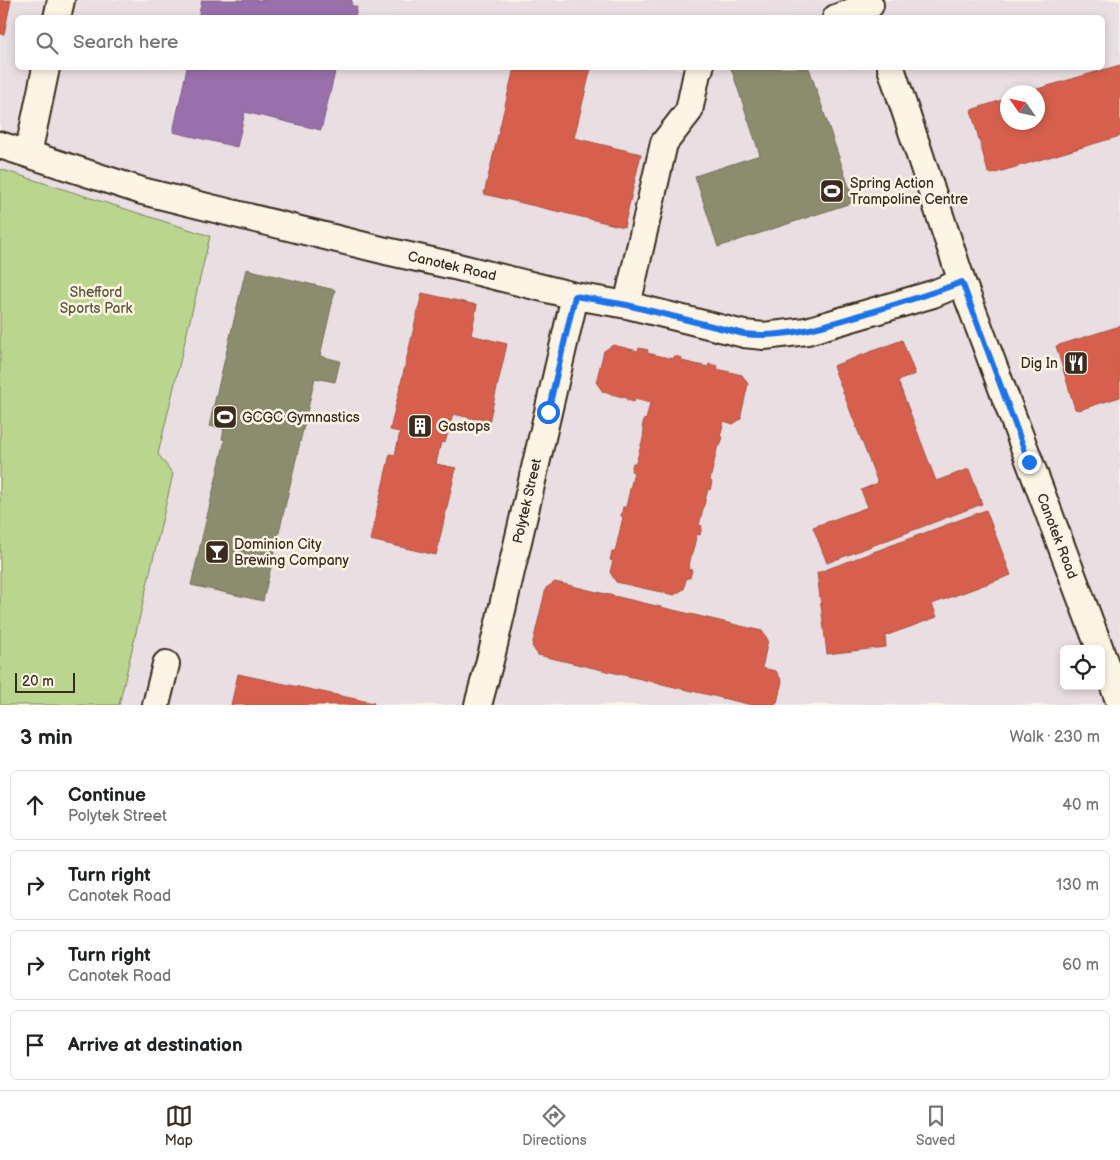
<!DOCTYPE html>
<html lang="en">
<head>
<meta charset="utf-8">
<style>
	:root { --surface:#fff; --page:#f6f6f6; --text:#202124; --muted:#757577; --line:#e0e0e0; --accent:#3b2a1e }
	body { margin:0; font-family:"Balsamiq Sans",sans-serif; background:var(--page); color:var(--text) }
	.controls { position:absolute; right:15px; bottom:15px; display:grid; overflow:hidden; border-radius:8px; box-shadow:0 2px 8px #0003 }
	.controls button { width:45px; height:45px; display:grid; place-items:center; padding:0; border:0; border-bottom:1px solid var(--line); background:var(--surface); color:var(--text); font:25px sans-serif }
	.compass { position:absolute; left:1000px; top:85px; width:45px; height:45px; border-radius:50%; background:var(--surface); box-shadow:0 2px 8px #0003; rotate:304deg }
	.scale { position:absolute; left:15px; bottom:12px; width:60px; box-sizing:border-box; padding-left:5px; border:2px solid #3b2a1e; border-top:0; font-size:14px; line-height:18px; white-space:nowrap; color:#3b2a1e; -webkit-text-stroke:4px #fcf5e5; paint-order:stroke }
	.stop { position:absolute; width:15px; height:15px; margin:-11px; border:4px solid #1a73e8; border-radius:50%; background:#fff }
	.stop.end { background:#1a73e8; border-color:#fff; box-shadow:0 1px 5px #0008 }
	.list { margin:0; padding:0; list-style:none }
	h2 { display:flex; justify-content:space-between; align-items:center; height:65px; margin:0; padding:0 20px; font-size:21px }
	h2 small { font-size:16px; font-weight:400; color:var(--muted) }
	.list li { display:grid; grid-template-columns:32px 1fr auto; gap:15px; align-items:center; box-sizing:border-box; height:70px; margin:0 10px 10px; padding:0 10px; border:1px solid var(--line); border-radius:8px }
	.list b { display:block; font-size:19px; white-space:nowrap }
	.list p { margin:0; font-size:16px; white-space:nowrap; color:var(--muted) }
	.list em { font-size:16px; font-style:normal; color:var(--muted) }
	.icon { flex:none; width:28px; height:28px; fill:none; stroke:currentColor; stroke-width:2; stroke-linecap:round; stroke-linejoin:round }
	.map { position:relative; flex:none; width:1120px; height:705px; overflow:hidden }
	.search { position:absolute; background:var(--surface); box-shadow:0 2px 8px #0003; left:15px; right:15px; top:15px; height:55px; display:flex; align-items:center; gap:12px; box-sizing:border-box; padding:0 18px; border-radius:8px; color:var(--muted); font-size:19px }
	.sheet { height:385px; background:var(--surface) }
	nav { display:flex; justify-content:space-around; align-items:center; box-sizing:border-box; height:70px; border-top:1px solid var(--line); background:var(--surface); font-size:14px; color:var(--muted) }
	nav a { display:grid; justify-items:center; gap:2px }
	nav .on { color:var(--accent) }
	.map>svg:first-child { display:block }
</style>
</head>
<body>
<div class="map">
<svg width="1120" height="705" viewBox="0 0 1120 705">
	<rect width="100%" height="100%" fill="#fcf5e5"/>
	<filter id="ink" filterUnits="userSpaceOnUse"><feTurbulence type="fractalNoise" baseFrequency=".02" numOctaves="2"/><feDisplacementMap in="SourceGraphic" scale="10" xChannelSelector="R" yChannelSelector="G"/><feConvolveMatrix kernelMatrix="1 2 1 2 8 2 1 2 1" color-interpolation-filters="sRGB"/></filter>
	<g filter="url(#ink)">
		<path fill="#e9dee2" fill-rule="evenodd" d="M0,0h1120v705h-1001l54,-230 -15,-21 52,-218 -210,-67zM18,18h1084v50h-1084zM1008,92h30v30h-30zM1064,649h37v37h-37z"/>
		<path fill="#bad68e" stroke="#7a8056" d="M0,169l210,67 -52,218 15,20 -54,231h-119z"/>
		<path fill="#d6604d" stroke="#a8503f" d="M0,0h11l-7,34h-4z
			M1120,65v71l-128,38 -4,-2 -17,-62 37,-12v24h30v-30h-11z
			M514,68h77l-17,70 67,16 -17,73 -140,-33z
			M422,293l55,12 -6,30 36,9 -18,78 -36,-8 -8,29 -4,-1 -5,22 20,4 -20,87 -66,-15 20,-86 5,1 5,-23 -10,-2z
			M1120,326v71l-41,13 -4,-1 -19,-63z
			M902,340l13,34 -17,7 38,100 33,-12 13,35 -155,59 -14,-36 55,-20 -7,-17 17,-7 -45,-117z
			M613,345l25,6 1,-3 9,2 -1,3 26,6 1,-3 8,2v3l26,6 1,-3 9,2 -1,3 25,6 6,9 -7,31v4l-8,5 -9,-3 -4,16h3l-3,9 -2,-1 -8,35 2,2 -2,8 -2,-1 -9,36 3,1 -2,9 -3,-1 -9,35 4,1 -2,8h-4l-2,11 -10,6 -58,-13 -6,-10 3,-11 -3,-1 2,-8h3l8,-35 -2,-1 2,-9h3l8,-35 -3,-1 2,-8h3l7,-25 1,-10h-2l2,-9 2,1 4,-17 -15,-4 -1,3 -7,-2v-2l-24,-6 -7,-10 8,-31z
			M986,510l25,65 -79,29 5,13 -52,19 1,11 -59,7 -10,-81z
			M555,582l207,49 6,9 -6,28 14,3 6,10 -5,22 -3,2h-22l-214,-50 -6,-9 14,-58z
			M238,674l136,29 -1,2h-142z"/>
		<path fill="#9970ab" stroke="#7d5b81" d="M202,0h150l-1,5 6,2 -2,11h-157z
			M187,68h149l-15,62 -76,-18 -8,35 -64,-15z"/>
		<path fill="#8c8c6e" stroke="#746f56" d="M731,68h78l45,134 -136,45 -23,-71 65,-21z
			M246,269l89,21 -15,66 20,5 -5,21 -20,-4 -52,223 -72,-16 34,-145 -3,-1 2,-10 -15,-3z"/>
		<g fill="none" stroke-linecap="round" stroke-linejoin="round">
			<defs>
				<path id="minor" d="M57,18l4,-18
					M836,18l34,-13
					M891,68l71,214 138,367
					M0,145l142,46 244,60 68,15 121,30 52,9 117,29 20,2 43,-5 126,-37 29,-12
					M28,154l18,-86
					M627,305l37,-162 25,-32 9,-43h2
					M1101,653l19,50
					M156,705l10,-41
					M478,705l14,-52 83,-357"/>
			</defs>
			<use href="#minor" stroke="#3b2a1e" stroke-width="30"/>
			<use href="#minor" stroke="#fcf5e5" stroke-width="26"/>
		</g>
	</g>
	<g fill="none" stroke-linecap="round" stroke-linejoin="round" filter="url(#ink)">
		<path stroke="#1a73e8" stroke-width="6" d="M548,412l27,-116 52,9 117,29c43,5 82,-9 123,-21 33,-10 64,-19 95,-31l67,180"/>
	</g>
	<defs>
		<symbol id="stadium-square" viewBox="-11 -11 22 22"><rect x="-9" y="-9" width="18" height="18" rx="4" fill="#3b2a1e" stroke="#fcf5e5"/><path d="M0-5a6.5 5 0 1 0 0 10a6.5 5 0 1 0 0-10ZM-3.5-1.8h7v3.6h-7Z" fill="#fff"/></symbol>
		<symbol id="restaurant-square" viewBox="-11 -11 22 22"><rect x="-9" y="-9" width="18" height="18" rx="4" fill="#3b2a1e" stroke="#fcf5e5"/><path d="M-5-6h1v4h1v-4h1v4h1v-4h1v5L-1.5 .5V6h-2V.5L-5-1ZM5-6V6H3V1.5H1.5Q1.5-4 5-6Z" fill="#fff"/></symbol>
		<symbol id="building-square" viewBox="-11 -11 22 22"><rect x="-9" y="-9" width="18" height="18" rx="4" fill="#3b2a1e" stroke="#fcf5e5"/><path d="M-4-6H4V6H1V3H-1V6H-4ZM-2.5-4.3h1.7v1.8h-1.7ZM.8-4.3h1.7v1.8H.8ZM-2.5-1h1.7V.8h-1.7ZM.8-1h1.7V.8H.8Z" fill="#fff"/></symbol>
		<symbol id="bar-square" viewBox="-11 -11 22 22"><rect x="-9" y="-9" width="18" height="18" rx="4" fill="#3b2a1e" stroke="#fcf5e5"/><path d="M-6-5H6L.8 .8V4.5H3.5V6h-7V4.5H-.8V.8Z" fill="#fff"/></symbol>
	</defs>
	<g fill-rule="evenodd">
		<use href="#stadium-square" x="818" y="177" width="28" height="28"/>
		<use href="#restaurant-square" x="1062" y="349" width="28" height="28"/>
		<use href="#stadium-square" x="211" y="403" width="28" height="28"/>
		<use href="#building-square" x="406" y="412" width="28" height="28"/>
		<use href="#bar-square" x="203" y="538" width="28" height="28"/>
	</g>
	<g text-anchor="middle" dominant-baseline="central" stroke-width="5" stroke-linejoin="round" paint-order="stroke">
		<g font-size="14" fill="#3b2a1e" stroke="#fcf5e5" text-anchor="start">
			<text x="850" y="183">Spring Action<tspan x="850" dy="16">Trampoline Centre</tspan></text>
			<text x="1058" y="363" text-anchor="end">Dig In</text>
			<text x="242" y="417">GCGC Gymnastics</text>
			<text x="438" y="426">Gastops</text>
			<text x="234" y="544">Dominion City<tspan x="234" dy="16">Brewing Company</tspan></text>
		</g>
		<g font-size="14" fill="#3b2a1e" stroke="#fcf5e5">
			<text transform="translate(452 266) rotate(13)">Canotek Road</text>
			<text transform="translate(527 501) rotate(-77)">Polytek Street</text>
			<text transform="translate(1057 536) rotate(69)">Canotek Road</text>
		</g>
		<g font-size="14" fill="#5b553a" stroke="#fcf5e5">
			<text x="96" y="292">Shefford<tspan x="96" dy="16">Sports Park</tspan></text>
		</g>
	</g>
</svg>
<div class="controls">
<button><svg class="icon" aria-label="locate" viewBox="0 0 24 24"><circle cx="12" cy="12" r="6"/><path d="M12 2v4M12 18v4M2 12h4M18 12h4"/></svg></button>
</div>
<svg class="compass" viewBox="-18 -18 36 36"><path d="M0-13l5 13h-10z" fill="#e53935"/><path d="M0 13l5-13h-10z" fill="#757577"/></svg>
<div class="scale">20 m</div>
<div class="stop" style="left:548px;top:412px"></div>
<div class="stop end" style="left:1029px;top:462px"></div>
<div class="search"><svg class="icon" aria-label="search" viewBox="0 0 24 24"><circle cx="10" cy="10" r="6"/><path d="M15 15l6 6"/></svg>Search here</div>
</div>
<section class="sheet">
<h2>3 min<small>Walk · 230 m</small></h2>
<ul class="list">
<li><svg class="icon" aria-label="ahead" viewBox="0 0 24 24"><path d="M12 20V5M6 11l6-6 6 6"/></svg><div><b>Continue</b><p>Polytek Street</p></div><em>40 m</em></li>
<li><svg class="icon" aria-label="right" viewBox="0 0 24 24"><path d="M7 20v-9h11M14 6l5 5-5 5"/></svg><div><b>Turn right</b><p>Canotek Road</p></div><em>130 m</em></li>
<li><svg class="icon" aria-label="right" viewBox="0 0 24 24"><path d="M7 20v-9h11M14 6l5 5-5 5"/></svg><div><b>Turn right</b><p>Canotek Road</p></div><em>60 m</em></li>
<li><svg class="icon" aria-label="arrive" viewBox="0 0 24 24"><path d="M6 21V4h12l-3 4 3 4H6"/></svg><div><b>Arrive at destination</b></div></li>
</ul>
</section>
<nav>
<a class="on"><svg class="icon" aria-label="map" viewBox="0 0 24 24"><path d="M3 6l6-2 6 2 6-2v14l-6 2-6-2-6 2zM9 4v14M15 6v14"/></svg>Map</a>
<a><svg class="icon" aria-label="directions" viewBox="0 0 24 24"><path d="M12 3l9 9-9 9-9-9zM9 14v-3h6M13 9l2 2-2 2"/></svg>Directions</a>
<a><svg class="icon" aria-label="saved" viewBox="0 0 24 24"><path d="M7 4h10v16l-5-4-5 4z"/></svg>Saved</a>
</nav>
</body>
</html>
